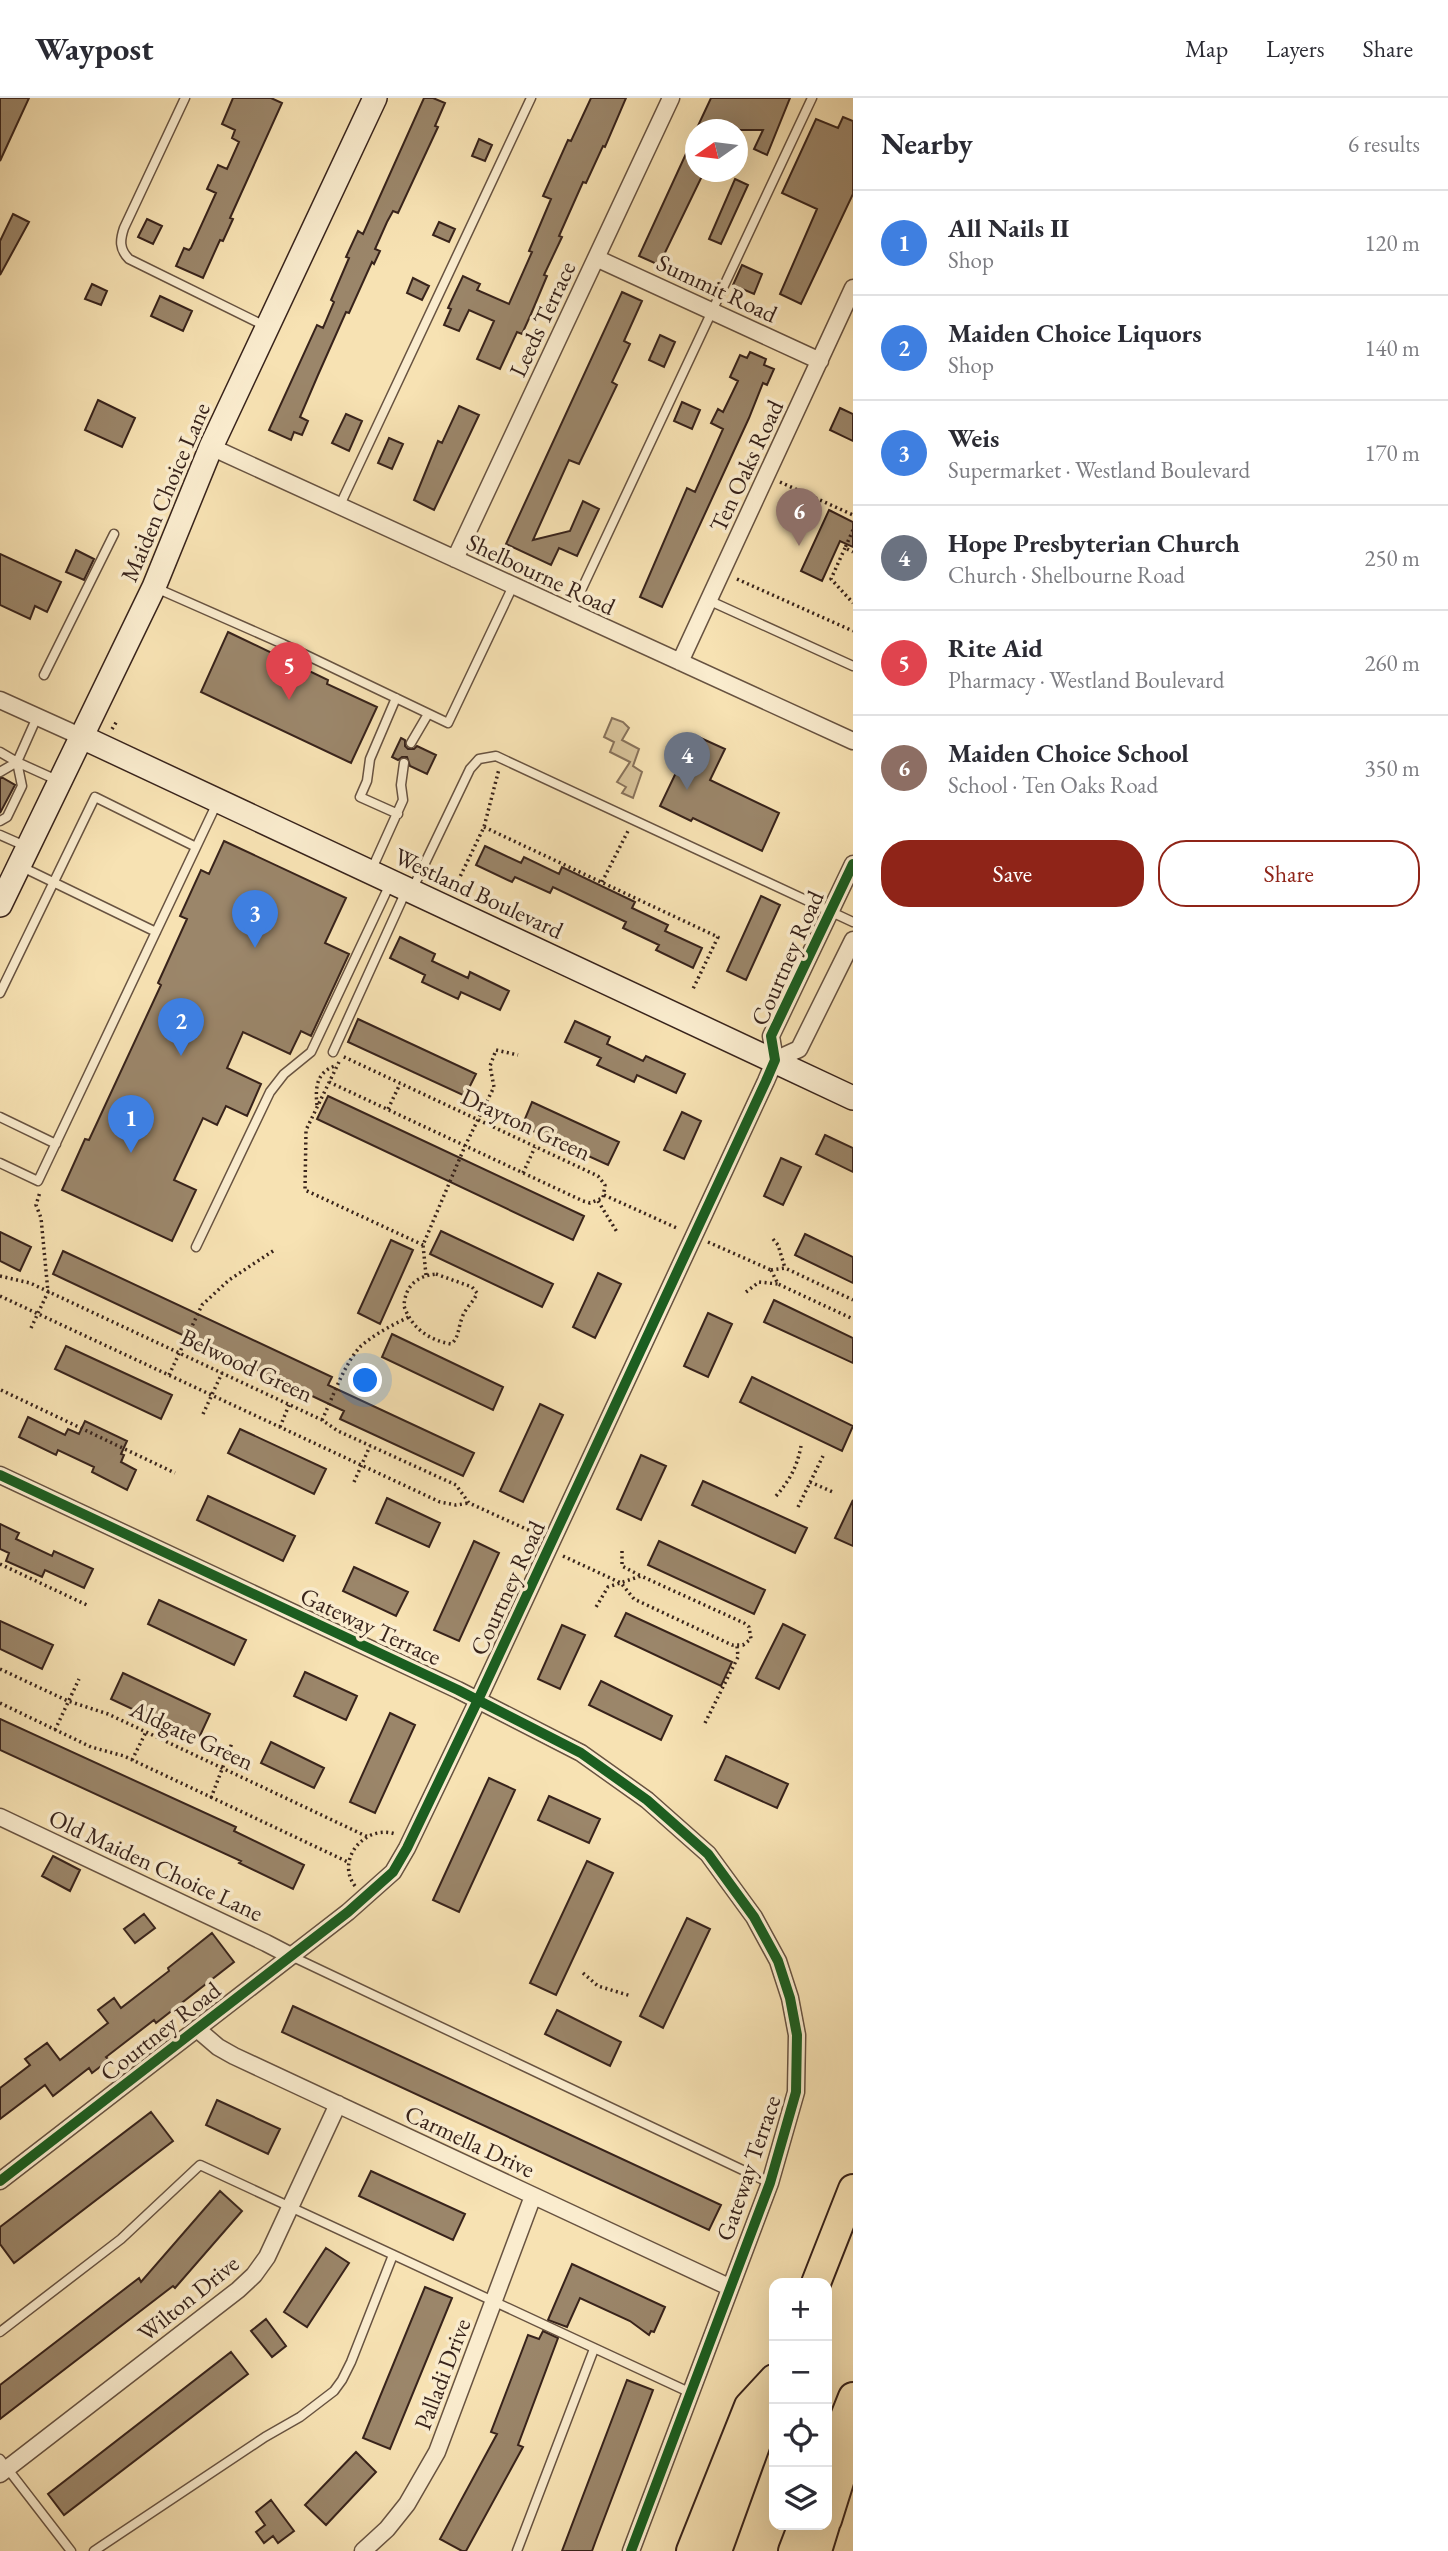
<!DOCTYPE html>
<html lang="en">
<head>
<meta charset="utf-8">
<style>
	:root { --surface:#fff; --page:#f2f2f3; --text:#2b2b33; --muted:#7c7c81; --line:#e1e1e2; --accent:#8f2418 }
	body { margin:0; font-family:"EB Garamond",serif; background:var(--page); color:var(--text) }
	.controls { position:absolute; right:21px; bottom:21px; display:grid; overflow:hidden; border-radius:14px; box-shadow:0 7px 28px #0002 }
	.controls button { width:63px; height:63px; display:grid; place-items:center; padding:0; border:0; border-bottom:2px solid var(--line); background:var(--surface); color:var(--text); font:35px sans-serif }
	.compass { position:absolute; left:685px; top:21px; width:63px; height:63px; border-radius:50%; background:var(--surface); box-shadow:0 7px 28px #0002; rotate:256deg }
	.you { position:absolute; left:366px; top:1283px; width:24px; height:24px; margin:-18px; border:5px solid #fff; border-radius:50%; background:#1a73e8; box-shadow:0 0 0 10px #1a73e833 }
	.badge { display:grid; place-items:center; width:46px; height:46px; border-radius:50%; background:var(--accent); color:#fff; font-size:23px; font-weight:700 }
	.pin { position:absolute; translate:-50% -58px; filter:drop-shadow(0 2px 4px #0008) }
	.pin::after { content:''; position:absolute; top:37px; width:24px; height:21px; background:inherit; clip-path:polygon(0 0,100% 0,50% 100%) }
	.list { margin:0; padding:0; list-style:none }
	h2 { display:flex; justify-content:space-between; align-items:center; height:91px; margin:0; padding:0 28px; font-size:30px }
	h2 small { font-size:23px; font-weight:400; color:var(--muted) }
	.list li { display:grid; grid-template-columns:46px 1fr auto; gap:21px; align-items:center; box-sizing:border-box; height:105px; padding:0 28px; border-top:2px solid var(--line) }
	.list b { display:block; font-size:26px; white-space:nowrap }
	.list p { margin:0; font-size:23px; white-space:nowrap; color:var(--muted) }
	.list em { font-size:23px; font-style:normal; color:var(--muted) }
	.actions { display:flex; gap:14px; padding:21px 28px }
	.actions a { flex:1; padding:16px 0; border:2px solid var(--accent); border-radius:28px; text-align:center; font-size:24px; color:var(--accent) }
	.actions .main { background:var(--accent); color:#fff }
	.icon { flex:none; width:38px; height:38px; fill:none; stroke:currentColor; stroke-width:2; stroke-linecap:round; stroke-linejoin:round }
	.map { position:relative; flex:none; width:853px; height:2453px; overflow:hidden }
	header { display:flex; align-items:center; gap:42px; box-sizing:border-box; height:98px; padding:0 35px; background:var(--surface); border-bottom:2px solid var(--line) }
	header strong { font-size:33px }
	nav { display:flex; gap:38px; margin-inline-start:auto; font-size:24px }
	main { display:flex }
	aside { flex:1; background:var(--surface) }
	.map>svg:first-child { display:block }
</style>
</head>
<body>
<header>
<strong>Waypost</strong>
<nav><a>Map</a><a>Layers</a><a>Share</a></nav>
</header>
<main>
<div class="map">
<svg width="853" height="2453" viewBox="0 0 853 2453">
	<rect width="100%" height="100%" fill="#f7e2b3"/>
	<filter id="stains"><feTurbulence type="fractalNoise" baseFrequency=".00286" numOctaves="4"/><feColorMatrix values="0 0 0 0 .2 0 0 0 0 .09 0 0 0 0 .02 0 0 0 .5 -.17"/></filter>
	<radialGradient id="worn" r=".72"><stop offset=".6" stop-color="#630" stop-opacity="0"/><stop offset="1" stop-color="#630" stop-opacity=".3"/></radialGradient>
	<path fill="#d7c299" stroke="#88725a" stroke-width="2" d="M612,620l11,4 6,6 -7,12 17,9 -6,17 9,6 -9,26 -11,-5 4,-6 -9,-5 13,-20 -20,-10 4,-10 -10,-5z"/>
	<path fill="#9b866a" stroke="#38231b" stroke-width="2" d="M0,0h29l-29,63z
		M233,0h38l11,5 -52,115 3,1 -10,22 -3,-1 -17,38 -27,-12 8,-18 5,2 2,-2 25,-55 -9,-4 11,-24 9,4 12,-27 -7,-4 3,-8 -13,-6z
		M424,0h9l12,5 -10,23 3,1 -40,86 -5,-2 -6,11 -12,27 5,2 -6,13 -2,-2 -23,51 -3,-1 -28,63 -18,42 8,4 -6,14 -8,-3 -3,8 -22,-10 48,-105 6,3 11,-26 -3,-2 18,-42 -3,-1 12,-26 5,3z
		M591,0h35l-21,49 -2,-1 -17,37 -3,-1 -24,54 3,1 -18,38 3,1 -16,38 -9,20 -5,-2 -17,37 -23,-10 17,-38 -25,-11 -10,21 -15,-6 7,-16 -3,-1 15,-32 17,8 -3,6 32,14 23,-52 -3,-1 22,-52 -8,-3 25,-56 3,1z
		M711,0h79l-23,57 -13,-6 9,-19h-67z
		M843,19l10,4v73l-52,110 -21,-10 37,-85 -35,-16 34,-74 22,9z
		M696,34v40h8l-45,93 -20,-9z
		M479,41l13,6 -7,16 -13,-5z
		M735,81l13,6 -27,59 -12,-5z
		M13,116l16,8 -29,53v-34z
		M147,121l15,7 -9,18 -15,-7z
		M439,124l16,7 -6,13 -16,-7z
		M742,167l20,9 -8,20 -21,-9z
		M413,180l16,8 -7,14 -15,-7z
		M92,186l15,7 -6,14 -16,-6z
		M622,194l20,9 -18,40 6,3 -18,38 5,3 -38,79 -10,-4 -36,80 37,-9 13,-30 16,8 -22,47 -18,-8 -8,17 -45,-21z
		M160,198l32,15 -9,20 -32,-15z
		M660,237l15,7 -11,25 -15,-7z
		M750,254l16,7 -2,6 10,4 -7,16 -4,-2 -14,35 -87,189 -22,-10 47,-109 8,4 28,-63 -12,-6 7,-14 5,3 15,-31 -8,-4 10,-22 7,3z
		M98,302l37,18 -13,29 -37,-17z
		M682,304l18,8 -8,19 -18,-8z
		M459,308l20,9 -45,95 -20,-10 24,-59 4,2z
		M840,310l13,6v27l-23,-11z
		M346,316l16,7 -13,30 -17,-8z
		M389,340l14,6 -11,25 -14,-6z
		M829,412l24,12v25l-13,-6 -18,40 -21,-10z
		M76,452l18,9 -10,21 -18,-8z
		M0,456l61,28 -14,30 -12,-6 -5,13 -30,-14z
		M228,534l100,48 -1,4 50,23 -26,56 -150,-71z
		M694,637l31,14 -15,31 69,33 -17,38 -69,-33 -2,3 -31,-15z
		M401,640l4,2v6l3,3h6l3,-3 19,9 -9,19 -17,-8 -3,-9h-5l-4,3 -6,-3z
		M0,680h3l12,7 -15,28z
		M224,743l122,57 -21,45 24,11 -38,82 -10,-5 -11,23 -47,-22 -16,36 34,16 -14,32 -21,-10 -9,19 -14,-7 -29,62 22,10 -24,51 -110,-51 23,-51 4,1 72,-155 -3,-2 29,-64 -7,-3 21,-46 8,4z
		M485,748l36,17 3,-6 35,17 3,-7 73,35 -3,6 36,17 -3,6 37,17 -9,20 -37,-18 3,-5 -36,-17 3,-6 -73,-35 -3,6 -35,-16 -3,5 -36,-17z
		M761,798l19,9 -34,75 -19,-9z
		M400,839l35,17 -3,7 36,17 2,-6 39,19 -9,19 -39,-18 -3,7 -36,-17 3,-7 -35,-17z
		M358,921l118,55 -11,22 -117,-54z
		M575,923l35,16 -3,7 36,17 3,-5 39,18 -9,19 -39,-18 -3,7 -37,-17 4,-7 -36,-16z
		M328,998l256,120 -11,24 -256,-121z
		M532,1004l87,40 -11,23 -86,-39z
		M682,1014l19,9 -17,38 -20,-9z
		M825,1037l28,13v24l-37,-18z
		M781,1060l20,9 -18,38 -19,-9z
		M441,1133l112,53 -11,23 -112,-53z
		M0,1134l31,15 -11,24 -20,-10z
		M805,1136l48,23v26l-58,-28z
		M391,1142l22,10 -33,74 -22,-11z
		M63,1153l269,126 -4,8 146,68 -11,23 -123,-57 4,-8 -291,-137z
		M598,1175l23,11 -26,54 -22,-11z
		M774,1202l79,38v25l-89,-41z
		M708,1215l24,11 -24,53 -24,-11z
		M392,1236l111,53 -10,23 -111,-53z
		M66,1248l106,49 -11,24 -106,-50z
		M752,1279l101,49 -11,25 -102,-49z
		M540,1306l23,11 -40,87 -23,-11z
		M28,1319l37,18 3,-6 11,5 6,-13 42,20 -6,13 3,1 -3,7 15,8 -9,20 -35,-18 2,-5 -36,-17 -2,5 -37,-18z
		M240,1331l86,40 -12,25 -86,-41z
		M641,1357l25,11 -25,54 -24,-11z
		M703,1383l104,47 -12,25 -103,-48z
		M208,1398l87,40 -12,25 -86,-41z
		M387,1400l53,25 -11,24 -53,-24z
		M853,1402v46l-18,-8z
		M0,1426l19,9 -3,6 36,17 2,-5 39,18 -9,19 -39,-18 -3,7 -36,-16 3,-8 -9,-4z
		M474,1443l25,12 -40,88 -25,-11z
		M659,1443l106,49 -11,24 -106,-49z
		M354,1469l54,25 -12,24 -53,-25z
		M159,1502l87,40 -12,25 -86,-41z
		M626,1515l106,49 -11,24 -106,-50z
		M0,1523l53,24 -11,24 -42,-20z
		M783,1526l22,11 -26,54 -23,-11z
		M562,1527l23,10 -25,54 -22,-10z
		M305,1574l52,24 -11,24 -52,-24z
		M123,1575l87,41 -12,26 -87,-41z
		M601,1583l71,35 -11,24 -72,-35z
		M390,1615l25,12 -40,88 -25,-11z
		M0,1621l236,108 -2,4 70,34 -11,24 -54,-26 2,-2 -241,-111z
		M271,1644l53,26 -10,20 -53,-25z
		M726,1658l62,28 -11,24 -62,-28z
		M489,1680l26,12 -56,122 -26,-12z
		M549,1698l51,23 -11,24 -51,-23z
		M53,1758l27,14 -10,21 -28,-15z
		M587,1763l26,12 -57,122 -26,-12z
		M144,1816l11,14 -20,15 -11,-14z
		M687,1820l23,11 -47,99 -23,-12z
		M212,1835l22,29 -78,61 -2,-3 -48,37 3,3 -17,13 -3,-5 -36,28 -8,-11 -45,34v-31l30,-23 -5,-6 22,-16 13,17 48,-37 -10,-13 16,-12 7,10 48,-37 -1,-3z
		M293,1908l428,199 -12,25 -427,-198z
		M557,1912l64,32 -11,24 -65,-32z
		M217,2002l63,29 -12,25 -62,-29z
		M151,2014l22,29 -159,122 -14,-19v-17z
		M371,2073l94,43 -12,26 -94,-44z
		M220,2093l22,20 -67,77 -2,-2 -173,133v-34l139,-107 2,4z
		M326,2150l23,15 -42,64 -23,-15z
		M572,2166l93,43 -11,25 -3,-1 -2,4 -19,-14 -50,-23 -13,29 -19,-7z
		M425,2189l27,11 -62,151 -27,-11z
		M266,2221l20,27 -14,11 -21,-26z
		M543,2233l15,7 -40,107 5,2 -57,104h-4l-22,-12 57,-105 -6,-2 37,-97 11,4z
		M231,2254l17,22 -184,141 -16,-21z
		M627,2282l26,10 -57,150 -4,11h-30z
		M356,2354l20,20 -50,53 -21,-20z
		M271,2402l23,31 -16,12 -5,-7 -9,7 -8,-11 9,-7 -9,-13z"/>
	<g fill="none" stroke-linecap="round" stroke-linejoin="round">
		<defs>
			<path id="lane" d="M185,0l-61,130c-4,12 -5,21 5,31l136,67
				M340,407l191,-407
				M156,490l127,56 165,79 65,-137
				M708,502l145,66
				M571,514l241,-514
				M44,577l70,-141
				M396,600l-26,61 -3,22 -7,16 38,17
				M411,645l17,-29
				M0,654l17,10 20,-45
				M17,664l42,19
				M0,674l17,-10
				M0,723l7,-4 15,-31 -5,-24
				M0,737l25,11
				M20,768l136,66
				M371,773l32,-71 -2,-15 3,-22
				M413,790l57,-119 9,-10 17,-3 357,166
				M0,895l95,-196 101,50
				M333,954l73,-161
				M0,1019l56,27
				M0,1065l38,18 179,-378
				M196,1149l74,-155 14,-18 27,-22 79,-168
				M291,1858l479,227
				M0,2234l121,-93 79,-74 491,228
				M0,2361l71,92
				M94,2453l171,-114 35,-20 34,-26 8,-11 9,-18 42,-107
				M517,2453l77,-202"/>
			<path id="street" d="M596,160l224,103
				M211,349l642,294
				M455,461l216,-461
				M680,564l173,-374
				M0,602l82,37
				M775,962l24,-11 54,-109
				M0,1377l458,215 123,63 66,47 61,54 46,63 24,44 12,37 7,37 -1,57 -26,91 -139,368
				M0,1719l266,126 25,13
				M197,1931l21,18 16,9 495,231
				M0,2083l348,-269 45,-40 14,-24 71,-148 288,-619 9,-21 -4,-24 82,-172
				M0,2376l238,-184 16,-15 13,-18 71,-153
				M363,2453l24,-22 20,-25 30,-52 96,-256"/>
			<path id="secondary" d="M82,639l771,361
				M0,807l154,-318 57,-140 164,-349"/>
			<path id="highway" d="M816,2185l37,-94
				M830,2357l23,-58
				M827,2422l26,-83
				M691,2453l58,-145 25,-27
				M717,2453l56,-155
				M793,2453l10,-26
				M817,2453l8,-26"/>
		</defs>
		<use href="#lane" stroke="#685341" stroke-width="11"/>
		<use href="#street" stroke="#685341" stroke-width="19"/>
		<use href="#secondary" stroke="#38231b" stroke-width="26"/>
		<use href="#highway" stroke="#38231b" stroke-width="32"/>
		<path stroke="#38231b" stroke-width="3.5" stroke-dasharray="2 3.5" stroke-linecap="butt" d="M780,384l73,33
			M853,432l-8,18 8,4
			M845,450l-14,31 22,24
			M737,481l116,52
			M112,631l5,-8
			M484,729l234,110 -26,54
			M458,783l26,-54 15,-58
			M602,784l26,-51
			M339,964l-33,68 -1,60 118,55
			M329,984l254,119 7,2 13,-5 2,-13 -7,-9 -256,-120
			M317,1007c-2,-18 0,-33 18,-39
			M388,1011l12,-25
			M523,1075l12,-26
			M604,1097l75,34
			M598,1103l19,31
			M773,1141l5,6 7,23
			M708,1144l63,28
			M771,1172l7,14 75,35
			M771,1172l14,-2 68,32
			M436,1176l36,13 5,6c-3,9 -12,15 -15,25 -4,10 -3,20 -11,26 -23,-4 -40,-17 -47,-38 1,-20 13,-30 32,-32z
			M426,1177l-3,-30 42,-99 29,-59 -4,-21 6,-16 22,5
			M0,1178l30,7 292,137 16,11 118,54 13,18 68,31
			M746,1194l13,-10 19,2
			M0,1198l440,206 16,3 13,-2
			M31,1230l17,-36 -7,-74 -5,-13 4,-13
			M169,1277l33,-70 27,-25 47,-31
			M1,1292l174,83
			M203,1316l19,-41
			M322,1322c10,-21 23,-58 39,-74 14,-12 31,-21 48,-29
			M280,1329l9,-22
			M354,1384l16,-36
			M810,1384l25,11
			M776,1398c14,-16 21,-29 25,-50
			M798,1409l25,-51
			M622,1453v15l19,10
			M563,1458l58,27 13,16 98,46h11l8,-6 -2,-12 -5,-4 -103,-47 -33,11 -12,20
			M0,1466l89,42
			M0,1571l68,32 40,13 260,123
			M0,1605l91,44 33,9 224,106
			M705,1625l33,-66 -1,-11
			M55,1632l24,-51
			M132,1662l14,-28
			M211,1700l21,-55
			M355,1788c-20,-26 10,-62 40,-52
			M583,1875l15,13 33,10"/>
		<use href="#lane" stroke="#faecce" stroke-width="8"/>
		<use href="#street" stroke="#faecce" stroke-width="16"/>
		<use href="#secondary" stroke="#faecce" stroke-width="23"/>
		<use href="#highway" stroke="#f7e2b3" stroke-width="28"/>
		<defs>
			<path id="cycleway" d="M0,1377l458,215 123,63 66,47 61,54 46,63 24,44 12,37 7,37 -1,57 -26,91 -139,368
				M0,2083l348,-269 45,-40 14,-24 71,-148 288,-619 9,-21 -4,-24 82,-172"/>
		</defs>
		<use href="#cycleway" stroke="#faecce" stroke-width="15"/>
		<use href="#cycleway" stroke="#1b5e20" stroke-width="10"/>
	</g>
	<g text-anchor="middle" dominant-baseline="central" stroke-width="7" stroke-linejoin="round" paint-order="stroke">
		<g font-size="24" fill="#38231b" stroke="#faecce">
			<text transform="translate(717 190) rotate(25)">Summit Road</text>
			<text transform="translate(542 221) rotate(-65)">Leeds Terrace</text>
			<text transform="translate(746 368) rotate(-65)">Ten Oaks Road</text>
			<text transform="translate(165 394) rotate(-67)">Maiden Choice Lane</text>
			<text transform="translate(541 476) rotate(25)">Shelbourne Road</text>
			<text transform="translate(479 795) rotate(25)">Westland Boulevard</text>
			<text transform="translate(787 860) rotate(-66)">Courtney Road</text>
			<text transform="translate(526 1026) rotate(25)">Drayton Green</text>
			<text transform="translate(247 1267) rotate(25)">Belwood Green</text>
			<text transform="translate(507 1490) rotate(-65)">Courtney Road</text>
			<text transform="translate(371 1528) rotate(25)">Gateway Terrace</text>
			<text transform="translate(192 1637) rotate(25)">Aldgate Green</text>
			<text transform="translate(156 1767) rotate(25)">Old Maiden Choice Lane</text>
			<text transform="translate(160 1933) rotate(-38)">Courtney Road</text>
			<text transform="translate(470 2043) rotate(25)">Carmella Drive</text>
			<text transform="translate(748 2070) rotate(-71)">Gateway Terrace</text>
			<text transform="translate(188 2200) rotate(-39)">Wilton Drive</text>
			<text transform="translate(442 2276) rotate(-69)">Palladi Drive</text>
		</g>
	</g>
	<rect width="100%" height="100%" filter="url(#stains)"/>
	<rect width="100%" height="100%" fill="url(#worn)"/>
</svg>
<div class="controls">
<button>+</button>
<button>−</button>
<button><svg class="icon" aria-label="locate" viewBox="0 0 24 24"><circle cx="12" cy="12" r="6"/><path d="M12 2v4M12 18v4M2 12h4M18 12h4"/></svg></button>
<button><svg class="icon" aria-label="layers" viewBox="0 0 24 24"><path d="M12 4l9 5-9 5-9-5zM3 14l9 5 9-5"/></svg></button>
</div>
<svg class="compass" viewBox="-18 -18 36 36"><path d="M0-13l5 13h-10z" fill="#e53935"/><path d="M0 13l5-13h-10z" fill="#7c7c81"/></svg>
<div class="you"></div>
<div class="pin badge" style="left:131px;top:1055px;background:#3f7fe0">1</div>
<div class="pin badge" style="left:181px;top:958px;background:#3f7fe0">2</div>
<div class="pin badge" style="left:255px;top:850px;background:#3f7fe0">3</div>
<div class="pin badge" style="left:687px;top:692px;background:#6b7280">4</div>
<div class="pin badge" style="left:289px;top:602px;background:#e0444e">5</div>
<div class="pin badge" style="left:799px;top:448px;background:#8d6e63">6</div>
</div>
<aside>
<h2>Nearby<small>6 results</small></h2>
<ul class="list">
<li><span class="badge" style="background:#3f7fe0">1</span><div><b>All Nails II</b><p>Shop</p></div><em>120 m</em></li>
<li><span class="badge" style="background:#3f7fe0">2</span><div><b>Maiden Choice Liquors</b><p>Shop</p></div><em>140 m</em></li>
<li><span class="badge" style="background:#3f7fe0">3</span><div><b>Weis</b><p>Supermarket · Westland Boulevard</p></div><em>170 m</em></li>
<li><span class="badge" style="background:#6b7280">4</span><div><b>Hope Presbyterian Church</b><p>Church · Shelbourne Road</p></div><em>250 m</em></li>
<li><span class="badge" style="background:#e0444e">5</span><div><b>Rite Aid</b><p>Pharmacy · Westland Boulevard</p></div><em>260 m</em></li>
<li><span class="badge" style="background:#8d6e63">6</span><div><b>Maiden Choice School</b><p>School · Ten Oaks Road</p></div><em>350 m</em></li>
</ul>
<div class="actions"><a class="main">Save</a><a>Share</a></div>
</aside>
</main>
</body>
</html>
